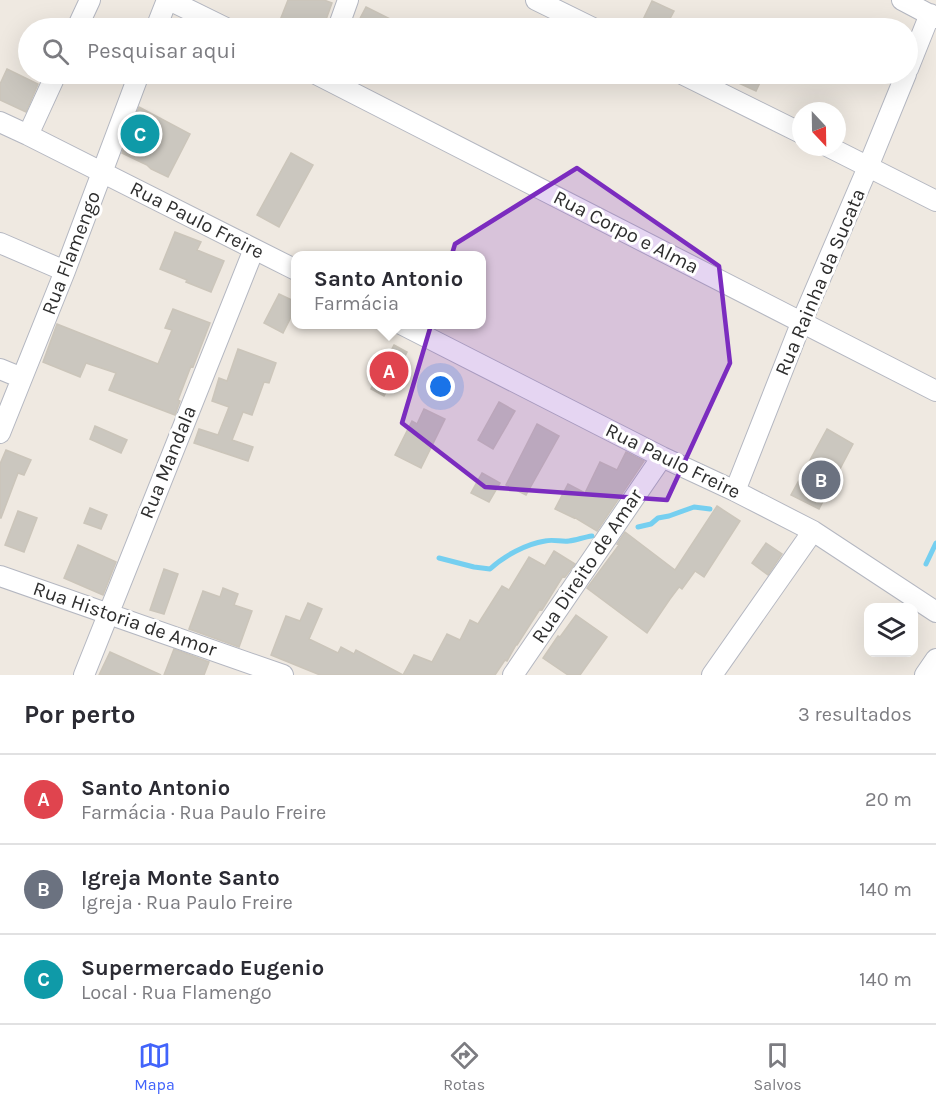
<!DOCTYPE html>
<html lang="pt">
<head>
<meta charset="utf-8">
<style>
	:root { --surface:#fff; --page:#f2f2f3; --text:#2b2b33; --muted:#7c7c81; --line:#e1e1e2; --accent:#4264fb }
	body { margin:0; font-family:Karla,sans-serif; background:var(--page); color:var(--text) }
	.controls { position:absolute; right:18px; bottom:18px; display:grid; overflow:hidden; border-radius:12px; box-shadow:0 6px 24px #0002 }
	.controls button { width:54px; height:54px; display:grid; place-items:center; padding:0; border:0; border-bottom:2px solid var(--line); background:var(--surface); color:var(--text); font:30px sans-serif }
	.compass { position:absolute; left:792px; top:102px; width:54px; height:54px; border-radius:50%; background:var(--surface); box-shadow:0 6px 24px #0002; rotate:158deg }
	.you { position:absolute; left:441px; top:387px; width:21px; height:21px; margin:-15px; border:4px solid #fff; border-radius:50%; background:#1a73e8; box-shadow:0 0 0 9px #1a73e833 }
	.badge { display:grid; place-items:center; width:39px; height:39px; border-radius:50%; background:var(--accent); color:#fff; font-size:20px; font-weight:700 }
	.pin { position:absolute; translate:-50% -50%; border:3px solid #fff; box-shadow:0 2px 6px #0006 }
	.popup { position:absolute; left:291px; top:251px; width:195px; height:78px; box-sizing:border-box; display:grid; place-content:center; border-radius:12px; background:var(--surface); filter:drop-shadow(0 2px 4px #0005); font-size:20px; white-space:nowrap; color:var(--muted) }
	.popup b { font-size:22px; color:var(--text) }
	.popup::after { content:''; position:absolute; left:50%; top:100%; margin-left:-12px; border:12px solid transparent; border-top-color:var(--surface) }
	.list { margin:0; padding:0; list-style:none }
	h2 { display:flex; justify-content:space-between; align-items:center; height:78px; margin:0; padding:0 24px; font-size:26px }
	h2 small { font-size:20px; font-weight:400; color:var(--muted) }
	.list li { display:grid; grid-template-columns:39px 1fr auto; gap:18px; align-items:center; box-sizing:border-box; height:90px; padding:0 24px; border-top:2px solid var(--line) }
	.list b { display:block; font-size:22px; white-space:nowrap }
	.list p { margin:0; font-size:20px; white-space:nowrap; color:var(--muted) }
	.list em { font-size:20px; font-style:normal; color:var(--muted) }
	.icon { flex:none; width:33px; height:33px; fill:none; stroke:currentColor; stroke-width:2; stroke-linecap:round; stroke-linejoin:round }
	.map { position:relative; flex:none; width:936px; height:675px; overflow:hidden }
	.search { position:absolute; background:var(--surface); box-shadow:0 6px 24px #0002; left:18px; right:18px; top:18px; height:66px; display:flex; align-items:center; gap:15px; box-sizing:border-box; padding:0 21px; border-radius:33px; color:var(--muted); font-size:22px }
	.sheet { height:348px; background:var(--surface) }
	nav { display:flex; justify-content:space-around; align-items:center; box-sizing:border-box; height:84px; border-top:2px solid var(--line); background:var(--surface); font-size:16px; color:var(--muted) }
	nav a { display:grid; justify-items:center; gap:3px }
	nav .on { color:var(--accent) }
	.map>svg:first-child { display:block }
</style>
</head>
<body>
<div class="map">
<svg width="936" height="675" viewBox="0 0 936 675">
	<rect width="100%" height="100%" fill="#efe9e1"/>
	<g fill="none" stroke-linecap="round" stroke-linejoin="round">
		<path stroke="#75cff0" stroke-width="5" d="M638,527l13,-3 7,-6 11,-2 25,-9 16,2
			M439,558l35,9 16,2c14,-13 36,-25 55,-28 8,-2 16,1 24,0 8,-1 15,-4 23,-5
			M926,564l10,-21"/>
	</g>
	<path fill="#cbc7bf" stroke="#cbc5ba" stroke-width="1.5" d="M288,0h36l8,3 -9,25h-46z
		M652,1l22,10 -9,17h-26z
		M366,7l42,21h-53z
		M7,69l31,15 -12,28 -26,-12v-16z
		M719,74h45l-8,17z
		M139,107l51,27 -22,43 -17,-8 -4,-4 -25,-12z
		M291,153l22,12 -34,62 -22,-12z
		M175,232l26,10 -4,8 27,11 -13,31 -25,-10 1,-2 -27,-11z
		M279,294l17,8v5l-13,26 -19,-10z
		M173,309l37,14 -17,44 -2,-1 -13,34 2,1 -5,14 -66,-25 7,-17 -30,-10 -6,14 -37,-15 14,-38 101,40 14,-34 -7,-2z
		M394,345l13,7 -23,44 -13,-7z
		M238,349l38,14 -7,20 -5,-1 -12,33 -9,-3 -11,28 21,7 -5,14 -54,-18 5,-14 19,6 11,-28 -17,-6 7,-23 8,3z
		M499,402l16,9 -22,38 -15,-9z
		M424,409l21,10 -24,49 -26,-13 17,-34 5,3z
		M537,424l22,12 -33,59 -20,-10z
		M95,426l32,14 -6,13 -31,-14z
		M827,429l26,15 -34,65 -28,-14z
		M6,450l25,10 -7,15 -6,-2 -17,45h-1v-54z
		M626,452l18,9 -47,70 -23,-14v1l-19,-9 13,-25 17,9 15,-31 17,8z
		M482,473l18,10 -11,19 -18,-9z
		M717,506l23,15 -36,56 -9,-6 -13,18 -3,-2 -9,12 -23,34 -60,-45 32,-43 -2,-1 8,-12 50,38z
		M90,508l17,7 -6,14 -17,-6z
		M18,511l19,7 -13,34 -19,-7z
		M766,543l16,11 -14,21 -16,-12z
		M78,545l38,17 -13,33 -39,-17z
		M554,551l21,13 -10,13 -2,-1 -21,34 -2,-1 -23,36h-1l-9,16 -2,-1 -10,15h-175l-49,-20 15,-39 14,5 8,-18 14,6 -13,30 29,14 3,-6 13,7 2,-4 47,25 11,-20 18,7 15,-28 13,6 10,-20 8,4 24,-38 7,4 20,-33 16,9z
		M164,569l14,5 -14,40 -14,-4z
		M223,588l15,6 -4,11 18,6 -13,36 -50,-18 14,-38 17,6z
		M576,615l31,22 -27,38h-12l-25,-17 15,-22 2,1z
		M174,649l35,13 -5,13h-40z
		M110,652l51,23h-62z"/>
	<g fill="none" stroke-linecap="round" stroke-linejoin="round">
		<defs>
			<path id="street" d="M169,0l57,28
				M536,0l57,28
				M902,0l34,18
				M77,28l13,-28
				M156,28l11,-28
				M338,28l10,-28
				M908,69l22,-55
				M316,74l620,317
				M682,74l119,59
				M0,122l28,13 268,135
				M28,135l28,-61
				M829,147l107,54
				M0,243l65,28
				M401,324l261,133 73,34 78,40 123,81
				M0,369l22,9
				M0,433l65,-162 74,-197
				M735,491l67,-170 66,-154 38,-93
				M0,576l283,99
				M84,675l170,-426
				M513,675l149,-218
				M712,675l101,-144
				M925,675l11,-16"/>
		</defs>
		<use href="#street" stroke="#b4b7c1" stroke-width="22"/>
		<use href="#street" stroke="#fff" stroke-width="20"/>
	</g>
	<path fill="#7b2cbf" fill-opacity="0.2" stroke="#7b2cbf" stroke-width="4.5" stroke-linejoin="round" d="M577,168l142,98 11,97 -63,137 -182,-13 -83,-64 53,-179z"/>
	<g text-anchor="middle" dominant-baseline="central" stroke-width="6" stroke-linejoin="round" paint-order="stroke">
		<g font-size="20" fill="#2e2e2e" stroke="#fff">
			<text transform="translate(197 220) rotate(27)">Rua Paulo Freire</text>
			<text transform="translate(626 232) rotate(27)">Rua Corpo e Alma</text>
			<text transform="translate(71 253) rotate(-69)">Rua Flamengo</text>
			<text transform="translate(820 282) rotate(-67)">Rua Rainha da Sucata</text>
			<text transform="translate(673 461) rotate(26)">Rua Paulo Freire</text>
			<text transform="translate(168 462) rotate(-68)">Rua Mandala</text>
			<text transform="translate(587 566) rotate(-56)">Rua Direito de Amar</text>
			<text transform="translate(125 619) rotate(19)">Rua Historia de Amor</text>
		</g>
	</g>
</svg>
<div class="controls">
<button><svg class="icon" aria-label="layers" viewBox="0 0 24 24"><path d="M12 4l9 5-9 5-9-5zM3 14l9 5 9-5"/></svg></button>
</div>
<svg class="compass" viewBox="-18 -18 36 36"><path d="M0-13l5 13h-10z" fill="#e53935"/><path d="M0 13l5-13h-10z" fill="#7c7c81"/></svg>
<div class="you"></div>
<div class="pin badge" style="left:389px;top:371px;background:#e0444e">A</div>
<div class="popup"><b>Santo Antonio</b>Farmácia</div>
<div class="pin badge" style="left:821px;top:480px;background:#6b7280">B</div>
<div class="pin badge" style="left:140px;top:134px;background:#0f9aa8">C</div>
<div class="search"><svg class="icon" aria-label="search" viewBox="0 0 24 24"><circle cx="10" cy="10" r="6"/><path d="M15 15l6 6"/></svg>Pesquisar aqui</div>
</div>
<section class="sheet">
<h2>Por perto<small>3 resultados</small></h2>
<ul class="list">
<li><span class="badge" style="background:#e0444e">A</span><div><b>Santo Antonio</b><p>Farmácia · Rua Paulo Freire</p></div><em>20 m</em></li>
<li><span class="badge" style="background:#6b7280">B</span><div><b>Igreja Monte Santo</b><p>Igreja · Rua Paulo Freire</p></div><em>140 m</em></li>
<li><span class="badge" style="background:#0f9aa8">C</span><div><b>Supermercado Eugenio</b><p>Local · Rua Flamengo</p></div><em>140 m</em></li>
</ul>
</section>
<nav>
<a class="on"><svg class="icon" aria-label="map" viewBox="0 0 24 24"><path d="M3 6l6-2 6 2 6-2v14l-6 2-6-2-6 2zM9 4v14M15 6v14"/></svg>Mapa</a>
<a><svg class="icon" aria-label="directions" viewBox="0 0 24 24"><path d="M12 3l9 9-9 9-9-9zM9 14v-3h6M13 9l2 2-2 2"/></svg>Rotas</a>
<a><svg class="icon" aria-label="saved" viewBox="0 0 24 24"><path d="M7 4h10v16l-5-4-5 4z"/></svg>Salvos</a>
</nav>
</body>
</html>
